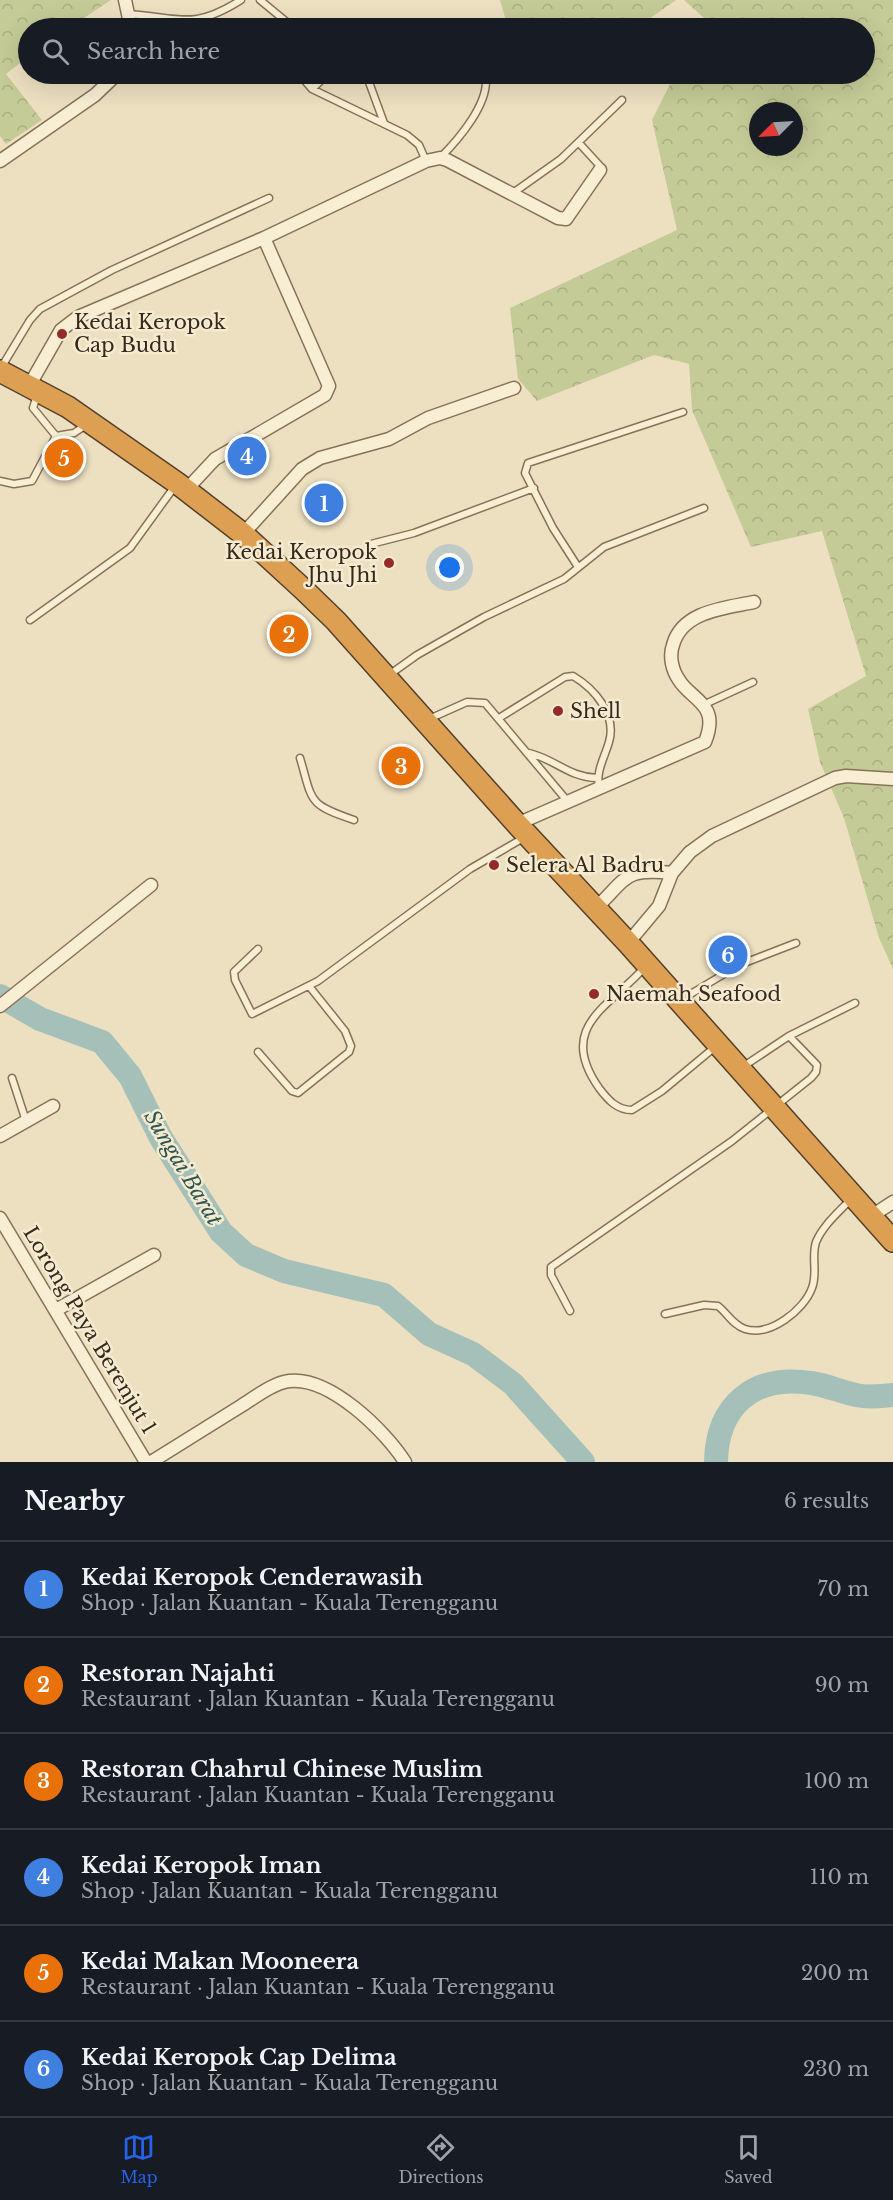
<!DOCTYPE html>
<html lang="en">
<head>
<meta charset="utf-8">
<style>
	:root { --surface:#171b24; --page:#20242c; --text:#f1f3f6; --muted:#9ea1a6; --line:#363941; --accent:#2563eb }
	body { margin:0; font-family:"Libre Baskerville",serif; background:var(--page); color:var(--text) }
	.compass { position:absolute; left:749px; top:102px; width:54px; height:54px; border-radius:50%; background:var(--surface); box-shadow:0 6px 24px #0002; rotate:246deg }
	.you { position:absolute; left:450px; top:568px; width:21px; height:21px; margin:-15px; border:4px solid #fff; border-radius:50%; background:#1a73e8; box-shadow:0 0 0 9px #1a73e833 }
	.badge { display:grid; place-items:center; width:39px; height:39px; border-radius:50%; background:var(--accent); color:#fff; font-size:20px; font-weight:700 }
	.pin { position:absolute; translate:-50% -50%; border:3px solid #fff; box-shadow:0 2px 6px #0006 }
	.list { margin:0; padding:0; list-style:none }
	h2 { display:flex; justify-content:space-between; align-items:center; height:78px; margin:0; padding:0 24px; font-size:26px }
	h2 small { font-size:20px; font-weight:400; color:var(--muted) }
	.list li { display:grid; grid-template-columns:39px 1fr auto; gap:18px; align-items:center; box-sizing:border-box; height:96px; padding:0 24px; border-top:2px solid var(--line) }
	.list b { display:block; font-size:22px; white-space:nowrap }
	.list p { margin:0; font-size:20px; white-space:nowrap; color:var(--muted) }
	.list em { font-size:20px; font-style:normal; color:var(--muted) }
	.icon { flex:none; width:33px; height:33px; fill:none; stroke:currentColor; stroke-width:2; stroke-linecap:round; stroke-linejoin:round }
	.map { position:relative; flex:none; width:893px; height:1462px; overflow:hidden }
	.search { position:absolute; background:var(--surface); box-shadow:0 6px 24px #0002; left:18px; right:18px; top:18px; height:66px; display:flex; align-items:center; gap:15px; box-sizing:border-box; padding:0 21px; border-radius:33px; color:var(--muted); font-size:22px }
	.sheet { height:654px; background:var(--surface) }
	nav { display:flex; justify-content:space-around; align-items:center; box-sizing:border-box; height:84px; border-top:2px solid var(--line); background:var(--surface); font-size:16px; color:var(--muted) }
	nav a { display:grid; justify-items:center; gap:3px }
	nav .on { color:var(--accent) }
	.map>svg:first-child { display:block }
</style>
</head>
<body>
<div class="map">
<svg width="893" height="1462" viewBox="0 0 893 1462">
	<defs>
		<pattern id="forest-crowns" width="20" height="18" patternUnits="userSpaceOnUse" patternTransform="scale(1.5)"><rect width="20" height="18" fill="#c5cb96"/><path d="M2 6a3 3 0 1 1 6 0M12 15a3 3 0 1 1 6 0" fill="none" stroke="#aaae81"/></pattern>
	</defs>
	<rect width="100%" height="100%" fill="#ede0c1"/>
	<path fill="url(#forest-crowns)" fill-rule="evenodd" d="M0,0h111l-42,28h-41v29l-22,17 36,46 -36,24 -6,-8z
		M500,0h176l-37,26 -10,2h-121z
		M684,0h209v969l-14,-31 -35,-120 -24,-56 -12,-53 58,-33 -44,-145 -71,16 -59,-137 -3,-46 -35,-9 -117,46 -19,-22 -8,-71 167,-78 -25,-110 23,-46h189v-46h-165l5,-10zM758,111h36v36h-36z"/>
	<g fill="none" stroke-linecap="round" stroke-linejoin="round">
		<path stroke="#a4c0b8" stroke-width="24" d="M0,996l40,23 62,23 28,34 31,62 60,94 25,23 38,16 100,24 45,39 44,20 40,30 70,78
			M716,1462c1,-57 38,-88 95,-79 15,2 30,9 45,12 11,3 25,1 37,0"/>
		<defs>
			<path id="lane" d="M260,0l34,28
				M127,14c53,3 65,17 114,-14
				M377,28h25
				M299,74l13,15 95,46 12,10 7,16
				M366,74l18,49
				M312,89l16,-15
				M579,143l21,23v4
				M440,158c18,-18 52,-57 45,-84
				M513,193l48,-34 61,-59
				M1,368l29,-48 10,-11 72,-39 157,-72
				M56,436l18,-3 12,-8
				M0,481l14,3 18,-3 24,-45 -23,-28 4,-13
				M371,544l43,-11 120,-45
				M578,567l-25,-39 -28,-55 3,-10 155,-51
				M30,620l100,-72 45,-62
				M389,675l28,-20 67,-38 80,-38 40,-32 100,-39
				M703,705l50,-23
				M499,718l66,-41 8,-1c22,13 44,39 36,66 -5,17 -13,28 -10,46
				M429,719l38,-17 18,1 84,100
				M529,753c28,7 39,24 68,25
				M300,758c13,44 7,46 54,62
				M258,949l-24,23 1,8 17,34 66,-33 152,-112 55,-32
				M644,968c-35,39 -88,59 -45,120 9,12 18,22 33,22l30,-19 53,-44
				M684,998l55,-33 57,-22
				M789,1036l66,-33
				M258,1052l34,39 6,2 51,-41 2,-6 -6,-15 -36,-45
				M12,1078l14,43
				M570,1311l-19,-36v-8l181,-126 79,-63 5,-6 1,-7 -28,-29 -45,30
				M665,1314l39,-9 14,1c9,7 15,19 27,23 25,8 59,-19 67,-41 6,-15 -1,-31 4,-46 7,-17 23,-30 35,-43"/>
			<path id="street" d="M125,0l6,28
				M0,161l95,-66 22,-21
				M29,386l32,-56 17,-13 186,-79 162,-77 14,-3 7,2 111,58 8,1 34,-49
				M186,490l29,-31 110,-64 4,-9 -65,-148
				M243,534l59,-65 18,-11 69,-19 39,-21 86,-30
				M517,824l188,-82c4,-10 7,-21 2,-31 -6,-12 -21,-19 -28,-31 -7,-10 -10,-24 -6,-35 9,-34 52,-37 81,-43
				M596,908c32,-31 28,-40 76,-35
				M628,943l31,-37 13,-33 18,-21 22,-16 123,-58 11,-2 47,3
				M0,1006l151,-121
				M0,1136l53,-30
				M870,1217l23,-15
				M0,1218l146,244
				M56,1310l98,-55
				M151,1462c30,-19 60,-37 90,-56 13,-8 32,-23 48,-25 41,-5 96,50 116,81"/>
			<path id="highway" d="M0,371l68,36 109,76 66,51 60,55 33,32 181,203 111,119 265,298"/>
		</defs>
		<use href="#lane" stroke="#877259" stroke-width="9"/>
		<use href="#street" stroke="#877259" stroke-width="15"/>
		<use href="#highway" stroke="#54402d" stroke-width="24"/>
		<use href="#lane" stroke="#f8eed4" stroke-width="6"/>
		<use href="#street" stroke="#f8eed4" stroke-width="12"/>
		<use href="#highway" stroke="#dda052" stroke-width="21"/>
	</g>
	<g fill="#952a2a" stroke="#f5ebd1" stroke-width="2">
		<circle cx="62" cy="334" r="6"/>
		<circle cx="389" cy="563" r="6"/>
		<circle cx="558" cy="711" r="6"/>
		<circle cx="494" cy="865" r="6"/>
		<circle cx="594" cy="994" r="6"/>
	</g>
	<g text-anchor="middle" dominant-baseline="central" stroke-width="5" stroke-linejoin="round" paint-order="stroke">
		<g font-size="20" fill="#372a1d" stroke="#f5ebd1" text-anchor="start">
			<text x="74" y="322">Kedai Keropok<tspan x="74" dy="23">Cap Budu</tspan></text>
			<text x="377" y="552" text-anchor="end">Kedai Keropok<tspan x="377" dy="23">Jhu Jhi</tspan></text>
			<text x="570" y="711">Shell</text>
			<text x="506" y="865">Selera Al Badru</text>
			<text x="606" y="994">Naemah Seafood</text>
		</g>
		<g font-size="20" fill="#372a1d" stroke="#f5ebd1">
			<text transform="translate(90 1330) rotate(59)">Lorong Paya Berenjut 1</text>
		</g>
		<g font-size="21" font-style="italic" fill="#2d5654" stroke="#f5ebd1">
			<text transform="translate(183 1168) rotate(59)">Sungai Barat</text>
		</g>
	</g>
</svg>
<svg class="compass" viewBox="-18 -18 36 36"><path d="M0-13l5 13h-10z" fill="#e53935"/><path d="M0 13l5-13h-10z" fill="#9ea1a6"/></svg>
<div class="you"></div>
<div class="pin badge" style="left:324px;top:503px;background:#3f7fe0">1</div>
<div class="pin badge" style="left:289px;top:634px;background:#e8710a">2</div>
<div class="pin badge" style="left:401px;top:766px;background:#e8710a">3</div>
<div class="pin badge" style="left:247px;top:456px;background:#3f7fe0">4</div>
<div class="pin badge" style="left:64px;top:458px;background:#e8710a">5</div>
<div class="pin badge" style="left:728px;top:955px;background:#3f7fe0">6</div>
<div class="search"><svg class="icon" aria-label="search" viewBox="0 0 24 24"><circle cx="10" cy="10" r="6"/><path d="M15 15l6 6"/></svg>Search here</div>
</div>
<section class="sheet">
<h2>Nearby<small>6 results</small></h2>
<ul class="list">
<li><span class="badge" style="background:#3f7fe0">1</span><div><b>Kedai Keropok Cenderawasih</b><p>Shop · Jalan Kuantan - Kuala Terengganu</p></div><em>70 m</em></li>
<li><span class="badge" style="background:#e8710a">2</span><div><b>Restoran Najahti</b><p>Restaurant · Jalan Kuantan - Kuala Terengganu</p></div><em>90 m</em></li>
<li><span class="badge" style="background:#e8710a">3</span><div><b>Restoran Chahrul Chinese Muslim</b><p>Restaurant · Jalan Kuantan - Kuala Terengganu</p></div><em>100 m</em></li>
<li><span class="badge" style="background:#3f7fe0">4</span><div><b>Kedai Keropok Iman</b><p>Shop · Jalan Kuantan - Kuala Terengganu</p></div><em>110 m</em></li>
<li><span class="badge" style="background:#e8710a">5</span><div><b>Kedai Makan Mooneera</b><p>Restaurant · Jalan Kuantan - Kuala Terengganu</p></div><em>200 m</em></li>
<li><span class="badge" style="background:#3f7fe0">6</span><div><b>Kedai Keropok Cap Delima</b><p>Shop · Jalan Kuantan - Kuala Terengganu</p></div><em>230 m</em></li>
</ul>
</section>
<nav>
<a class="on"><svg class="icon" aria-label="map" viewBox="0 0 24 24"><path d="M3 6l6-2 6 2 6-2v14l-6 2-6-2-6 2zM9 4v14M15 6v14"/></svg>Map</a>
<a><svg class="icon" aria-label="directions" viewBox="0 0 24 24"><path d="M12 3l9 9-9 9-9-9zM9 14v-3h6M13 9l2 2-2 2"/></svg>Directions</a>
<a><svg class="icon" aria-label="saved" viewBox="0 0 24 24"><path d="M7 4h10v16l-5-4-5 4z"/></svg>Saved</a>
</nav>
</body>
</html>
